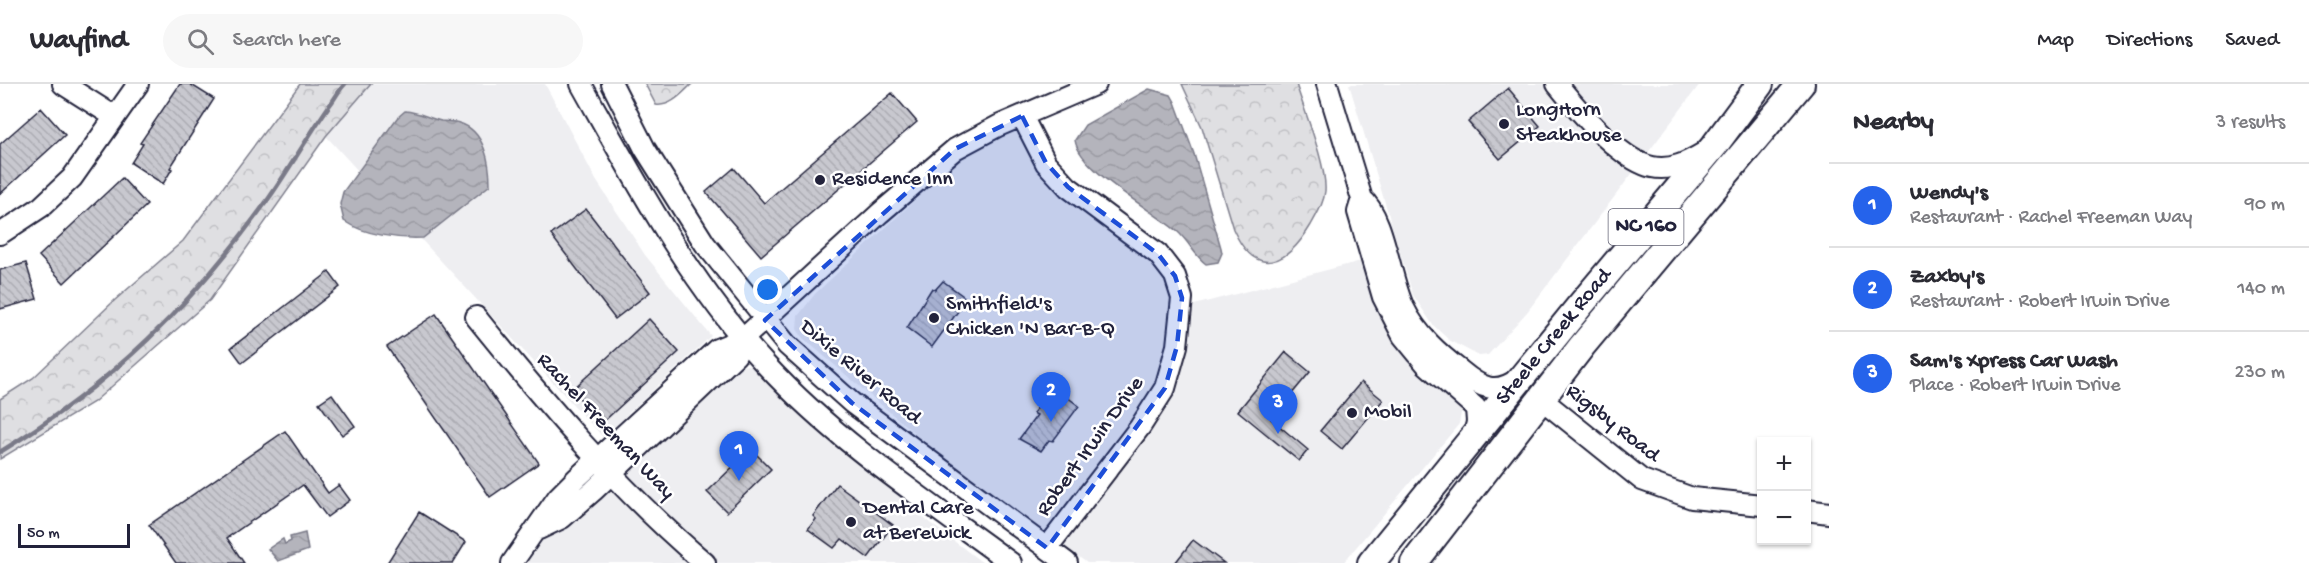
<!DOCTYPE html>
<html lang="en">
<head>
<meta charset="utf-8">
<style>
	:root { --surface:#fff; --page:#f7f7f7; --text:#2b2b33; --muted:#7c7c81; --line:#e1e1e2; --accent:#2563eb }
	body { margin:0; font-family:"Gochi Hand",sans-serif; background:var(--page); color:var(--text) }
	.controls { position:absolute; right:18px; bottom:18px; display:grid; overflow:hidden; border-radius:0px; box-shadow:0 2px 4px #0004 }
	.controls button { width:54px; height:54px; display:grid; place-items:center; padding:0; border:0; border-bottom:2px solid var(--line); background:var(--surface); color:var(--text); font:30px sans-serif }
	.scale { position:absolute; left:18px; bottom:15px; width:112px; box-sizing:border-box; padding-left:6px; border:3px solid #22223b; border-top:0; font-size:16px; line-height:21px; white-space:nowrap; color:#22223b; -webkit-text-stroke:4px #fff; paint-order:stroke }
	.you { position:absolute; left:768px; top:206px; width:21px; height:21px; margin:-15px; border:4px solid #fff; border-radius:50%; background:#1a73e8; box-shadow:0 0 0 9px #1a73e833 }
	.badge { display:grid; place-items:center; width:39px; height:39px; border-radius:50%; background:var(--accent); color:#fff; font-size:20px; font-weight:700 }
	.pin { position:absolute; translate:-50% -50px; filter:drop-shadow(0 2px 3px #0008) }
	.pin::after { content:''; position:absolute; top:32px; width:21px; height:18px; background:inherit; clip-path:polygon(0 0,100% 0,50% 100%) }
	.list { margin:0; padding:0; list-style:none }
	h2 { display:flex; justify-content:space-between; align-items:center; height:78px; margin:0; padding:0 24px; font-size:26px }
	h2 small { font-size:20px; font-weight:400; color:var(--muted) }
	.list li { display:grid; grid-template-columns:39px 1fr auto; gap:18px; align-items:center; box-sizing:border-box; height:84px; padding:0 24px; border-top:2px solid var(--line) }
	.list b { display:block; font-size:22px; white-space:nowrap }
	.list p { margin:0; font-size:20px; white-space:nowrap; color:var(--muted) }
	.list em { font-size:20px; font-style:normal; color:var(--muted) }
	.icon { flex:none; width:33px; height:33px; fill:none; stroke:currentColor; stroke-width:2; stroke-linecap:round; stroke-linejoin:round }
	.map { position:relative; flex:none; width:1829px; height:479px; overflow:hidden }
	header { display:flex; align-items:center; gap:36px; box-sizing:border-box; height:84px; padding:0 30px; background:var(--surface); border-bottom:2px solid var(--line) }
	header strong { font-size:28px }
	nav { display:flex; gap:33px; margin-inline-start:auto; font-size:21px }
	.search { width:420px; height:54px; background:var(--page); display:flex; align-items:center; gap:15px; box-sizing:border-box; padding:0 21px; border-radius:33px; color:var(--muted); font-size:22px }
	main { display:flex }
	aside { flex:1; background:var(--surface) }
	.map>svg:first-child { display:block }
</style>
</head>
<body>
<header>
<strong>Wayfind</strong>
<div class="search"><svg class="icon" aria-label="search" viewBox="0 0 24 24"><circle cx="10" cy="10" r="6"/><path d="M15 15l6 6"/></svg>Search here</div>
<nav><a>Map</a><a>Directions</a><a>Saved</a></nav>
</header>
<main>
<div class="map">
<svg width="1829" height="479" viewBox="0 0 1829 479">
	<defs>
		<pattern id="forest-crowns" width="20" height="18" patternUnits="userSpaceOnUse" patternTransform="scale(1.5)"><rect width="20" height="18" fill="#dfdfe2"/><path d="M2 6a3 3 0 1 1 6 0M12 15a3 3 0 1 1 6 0" fill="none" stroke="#bfbfc3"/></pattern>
		<pattern id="water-waves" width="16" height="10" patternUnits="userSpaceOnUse" patternTransform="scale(1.5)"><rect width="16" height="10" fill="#b4b4bc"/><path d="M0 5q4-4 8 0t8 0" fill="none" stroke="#9a9aa2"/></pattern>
		<pattern id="building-back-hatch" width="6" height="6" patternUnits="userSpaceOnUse" patternTransform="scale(1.5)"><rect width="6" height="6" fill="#c8c8cf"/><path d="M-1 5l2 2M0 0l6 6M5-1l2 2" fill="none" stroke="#acacb3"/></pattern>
	</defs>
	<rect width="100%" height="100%" fill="#fff"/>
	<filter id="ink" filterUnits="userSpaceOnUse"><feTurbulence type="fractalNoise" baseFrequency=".0167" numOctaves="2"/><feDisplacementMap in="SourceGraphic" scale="12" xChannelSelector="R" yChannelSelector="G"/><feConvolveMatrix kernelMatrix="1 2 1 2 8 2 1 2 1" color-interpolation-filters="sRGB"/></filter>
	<g filter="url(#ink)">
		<path fill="#eeeef1" d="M322,0h223l51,96 49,75 66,81 -108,101 -277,-301z
			M1349,0h351l-173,228 -39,43 -9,1 -30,-16 -16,-15 -20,-30z
			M1012,46l8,5 17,33 18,22 74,50 37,33 9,37 190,-50 95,142 1,11 -2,11 -116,139h-256l-154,-114 -130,-111 -6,-9 1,-13 17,-22 148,-139 39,-23z
			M747,281l10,3 126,110 43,42 57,43h-463l14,-18 53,-42 147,-135z"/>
		<path fill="url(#forest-crowns)" stroke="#80808e" stroke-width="1.5" d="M300,0h71l-45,52 -116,164 -116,102 -94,57v-60l33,-21 82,-78 68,-59z
			M645,0h47c-10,9 -21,23 -36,21z
			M1182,0h114c8,26 31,82 29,107 -1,12 -8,23 -14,34 -24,40 -55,55 -78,4l-31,-102z"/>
		<path fill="url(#water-waves)" stroke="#7a7a88" stroke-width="1.5" d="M1149,5l22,6 4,7 19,52 27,94 1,5 -4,9 -12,2c-11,-8 -17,-22 -28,-32 -24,-21 -99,-62 -103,-92l10,-15z
			M405,27c14,1 23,7 36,10 6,1 13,0 18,2 26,7 31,41 31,62l-67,53c-25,1 -59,-3 -79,-17l-4,-17 3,-12 54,-74z
			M305,449l3,17 -30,11 -10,-12 15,-10 2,5 6,-3 -1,-4z"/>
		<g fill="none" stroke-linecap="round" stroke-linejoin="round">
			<path stroke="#7a7a88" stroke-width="4.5" d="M0,368c113,-69 192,-147 269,-254 21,-30 39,-62 60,-92 6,-7 9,-15 16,-22"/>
		</g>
		<path fill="url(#building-back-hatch)" stroke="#22223b" stroke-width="1.5" d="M180,0h10l24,15 -44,69 2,1 -9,15 -32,-21 12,-19 -3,-1z
			M1508,4l32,38 -40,33 -32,-37z
			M892,9l25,29 -156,134 -55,-64 28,-24 30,35z
			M41,24l24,27 -65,59v-50z
			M122,94l25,27 -83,78 -25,-27z
			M586,125l64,83 -35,27 -64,-84z
			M26,179l11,36 -37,10v-39z
			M329,188l11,15 -98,76 -11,-15z
			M943,197l24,18 -35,48 -25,-19 25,-40 3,2z
			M436,230l103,149 -49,34 -103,-150z
			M649,235l30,33 -77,71 -30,-33z
			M1286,268l24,20 -39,47 37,31 -9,11 -61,-50z
			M1361,298l22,18 -41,49 -22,-18z
			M1055,304l24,18 -26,35 -4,-1 -8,11 -22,-12 18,-24 -4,-2z
			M332,310l23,32 -13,9 -23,-32z
			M285,347l43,62 11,-8 11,15 -23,17 -24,-32 -76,53 17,25h-68l-27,-38z
			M751,365l20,20 -44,43 -20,-20z
			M837,400l56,41 -25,33 -26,-19 -8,9 -26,-19 8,-10 -3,-3z
			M419,428l47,30 -13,21h-66z
			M1193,456l31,23h-49z"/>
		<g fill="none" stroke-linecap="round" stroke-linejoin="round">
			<defs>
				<path id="minor" d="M63,0l52,33
					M581,0c55,98 108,198 185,281 71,77 161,136 245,198
					M612,0l33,65 60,95 82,101 65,58 215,160
					M1327,0l35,115c22,17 28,81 42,109 13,27 35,46 58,64 19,16 34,23 56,7
					M1557,0c20,25 63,76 95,83 20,4 36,-5 53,-15
					M1022,32l24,47 22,24 90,67 17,22 7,22 -5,48 -12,42 -25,39 -93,121
					M1362,115l-4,13 25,85 20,39 23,28 50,44 1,14 -3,13
					M0,150l41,-27 31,-29 66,-94
					M476,233c70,87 143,173 229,246
					M1540,314l102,82 50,18 70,7
					M1806,426l23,3
					M539,445l23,-11 31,-27 143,-136 8,-17
					M512,479l46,-66 20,-20 139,-128 27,-11 136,-125 75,-64 43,-23 98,-42"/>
				<g id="major">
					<path id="s1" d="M1371,479l207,-255 136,-162 46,-62"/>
					<path d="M1414,479l168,-217 219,-262"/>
				</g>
			</defs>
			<use href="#minor" stroke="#22223b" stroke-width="24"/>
			<use href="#major" stroke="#22223b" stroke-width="30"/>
			<use href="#minor" stroke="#fff" stroke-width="20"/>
			<use href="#major" stroke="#fff" stroke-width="26"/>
		</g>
	</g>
	<path fill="#1d4ed8" fill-opacity="0.2" stroke="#1d4ed8" stroke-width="4.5" stroke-dasharray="12 8" stroke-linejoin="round" d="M1022,32l24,47 22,24 90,67 17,22 7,22 -5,48 -12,42 -118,160 -195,-145 -87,-83 190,-171z"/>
	<g fill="#22223b" stroke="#fff" stroke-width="2">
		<circle cx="1504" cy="40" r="6"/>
		<circle cx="820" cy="96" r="6"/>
		<circle cx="934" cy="234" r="6"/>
		<circle cx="1352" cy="329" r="6"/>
		<circle cx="851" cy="438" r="6"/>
	</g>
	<g text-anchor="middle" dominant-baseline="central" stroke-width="5" stroke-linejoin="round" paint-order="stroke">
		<rect fill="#fff" stroke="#646476" stroke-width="1.5" x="1608.5" y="125" width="75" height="36" rx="4.5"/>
		<g font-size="21" font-weight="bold" fill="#22223b">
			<text x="1646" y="143">NC 160</text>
		</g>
		<g font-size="22" fill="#22223b" stroke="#fff" text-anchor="start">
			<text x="1516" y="27">LongHorn<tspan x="1516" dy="25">Steakhouse</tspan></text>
			<text x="832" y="96">Residence Inn</text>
			<text x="946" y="221">Smithfield's<tspan x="946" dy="25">Chicken 'N Bar-B-Q</tspan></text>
			<text x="1364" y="329">Mobil</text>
			<text x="863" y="425">Dental Care<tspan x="863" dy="25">at Berewick</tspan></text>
		</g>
		<g font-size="22" fill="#22223b" stroke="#fff">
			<text stroke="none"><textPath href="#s1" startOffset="291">Steele Creek Road</textPath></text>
			<text transform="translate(860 289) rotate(40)">Dixie River Road</text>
			<text transform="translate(1612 340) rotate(38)">Rigsby Road</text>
			<text transform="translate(605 343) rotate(47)">Rachel Freeman Way</text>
			<text transform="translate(1091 363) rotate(-54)">Robert Irwin Drive</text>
		</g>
	</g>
</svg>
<div class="controls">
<button>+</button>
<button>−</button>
</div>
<div class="scale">50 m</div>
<div class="you"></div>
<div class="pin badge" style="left:739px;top:397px">1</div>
<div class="pin badge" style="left:1051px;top:338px">2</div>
<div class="pin badge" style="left:1278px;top:350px">3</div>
</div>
<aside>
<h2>Nearby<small>3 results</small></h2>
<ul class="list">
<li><span class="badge">1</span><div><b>Wendy's</b><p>Restaurant · Rachel Freeman Way</p></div><em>90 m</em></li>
<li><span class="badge">2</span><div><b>Zaxby's</b><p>Restaurant · Robert Irwin Drive</p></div><em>140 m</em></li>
<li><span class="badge">3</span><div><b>Sam's Xpress Car Wash</b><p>Place · Robert Irwin Drive</p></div><em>230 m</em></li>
</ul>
</aside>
</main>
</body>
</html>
